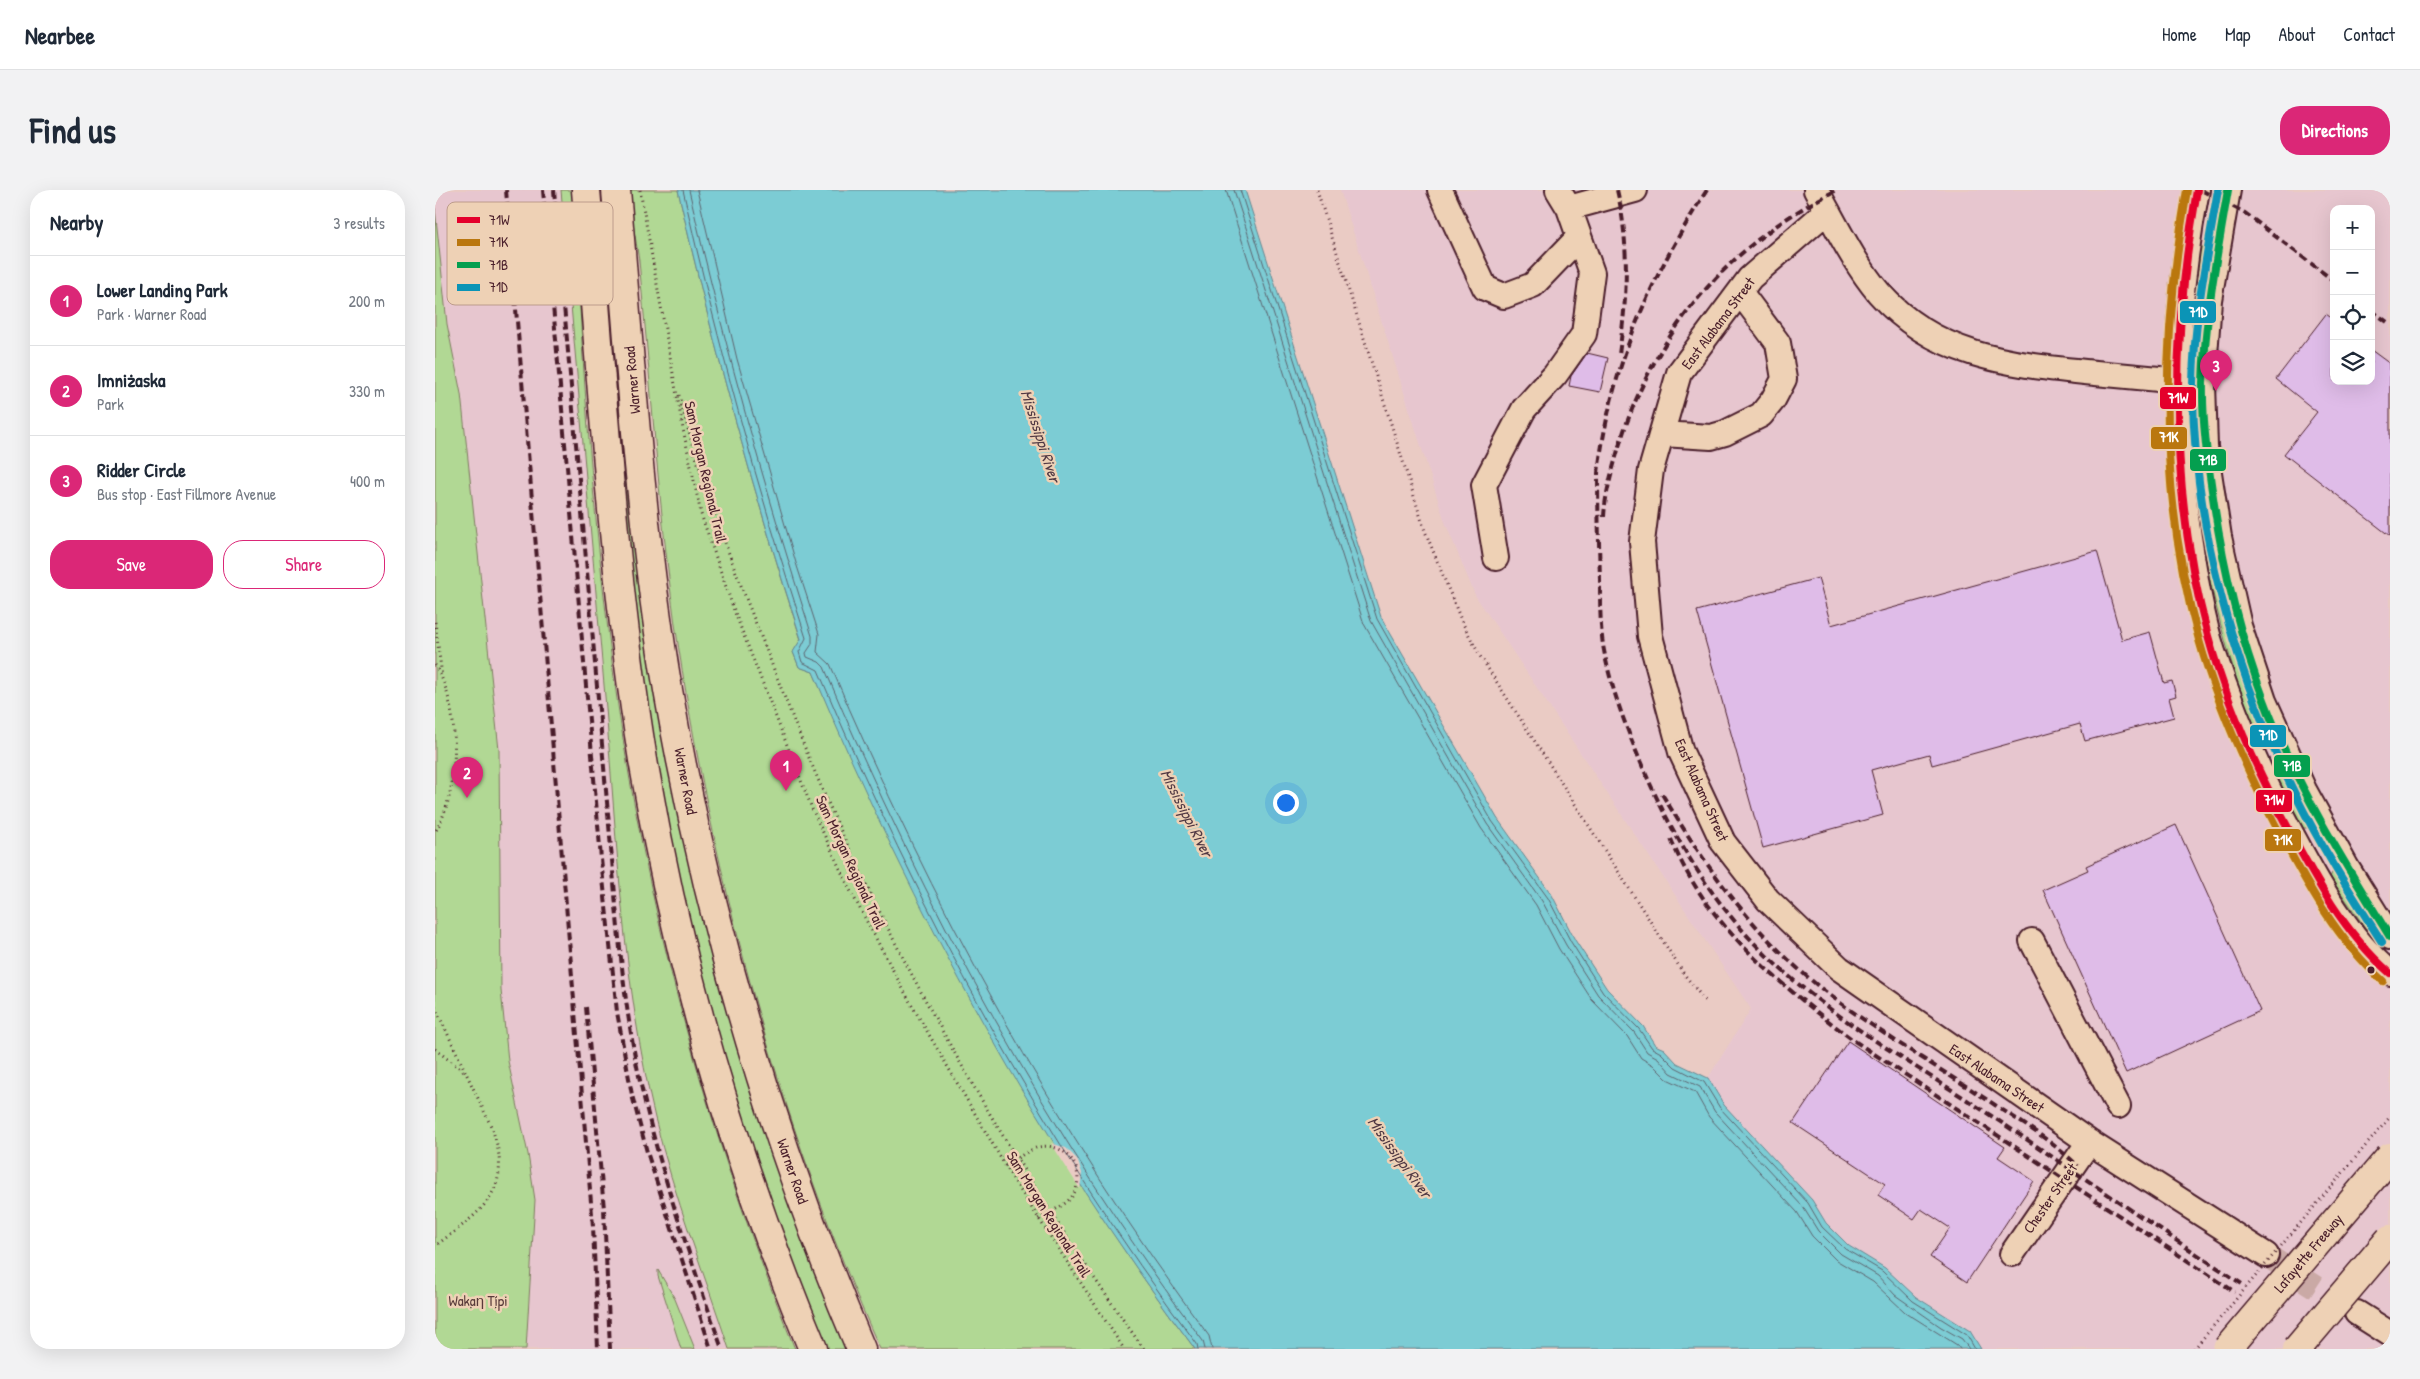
<!DOCTYPE html>
<html lang="en">
<head>
<meta charset="utf-8">
<style>
	:root { --surface:#fff; --page:#f2f2f3; --text:#1f2937; --muted:#747a83; --line:#e0e1e3; --accent:#db2777 }
	body { margin:0; font-family:"Patrick Hand",sans-serif; background:var(--page); color:var(--text) }
	.controls { position:absolute; right:15px; top:15px; display:grid; overflow:hidden; border-radius:10px; box-shadow:0 5px 20px #0002 }
	.controls button { width:45px; height:45px; display:grid; place-items:center; padding:0; border:0; border-bottom:1px solid var(--line); background:var(--surface); color:var(--text); font:25px sans-serif }
	.you { position:absolute; left:850px; top:612px; width:18px; height:18px; margin:-12px; border:4px solid #fff; border-radius:50%; background:#1a73e8; box-shadow:0 0 0 8px #1a73e833 }
	.badge { display:grid; place-items:center; width:32px; height:32px; border-radius:50%; background:var(--accent); color:#fff; font-size:16px; font-weight:700 }
	.pin { position:absolute; translate:-50% -41px; filter:drop-shadow(0 1px 2px #0008) }
	.pin::after { content:''; position:absolute; top:26px; width:18px; height:15px; background:inherit; clip-path:polygon(0 0,100% 0,50% 100%) }
	.list { margin:0; padding:0; list-style:none }
	h2 { display:flex; justify-content:space-between; align-items:center; height:65px; margin:0; padding:0 20px; font-size:21px }
	h2 small { font-size:16px; font-weight:400; color:var(--muted) }
	.list li { display:grid; grid-template-columns:32px 1fr auto; gap:15px; align-items:center; box-sizing:border-box; height:90px; padding:0 20px; border-top:1px solid var(--line) }
	.list b { display:block; font-size:19px; white-space:nowrap }
	.list p { margin:0; font-size:16px; white-space:nowrap; color:var(--muted) }
	.list em { font-size:16px; font-style:normal; color:var(--muted) }
	.actions { display:flex; gap:10px; padding:15px 20px }
	.actions a { flex:1; padding:11px 0; border:1px solid var(--accent); border-radius:20px; text-align:center; font-size:18px; color:var(--accent) }
	.actions .main { background:var(--accent); color:#fff }
	.icon { flex:none; width:28px; height:28px; fill:none; stroke:currentColor; stroke-width:2; stroke-linecap:round; stroke-linejoin:round }
	.map { position:relative; flex:none; width:1955px; height:1159px; overflow:hidden; border-radius:20px }
	header { display:flex; align-items:center; gap:30px; box-sizing:border-box; height:70px; padding:0 25px; background:var(--surface); border-bottom:1px solid var(--line) }
	header strong { font-size:24px }
	nav { display:flex; gap:28px; margin-inline-start:auto; font-size:18px }
	.intro { display:flex; align-items:center; justify-content:space-between; box-sizing:border-box; height:120px; padding:0 30px }
	h1 { margin:0; font-size:35px }
	.button { padding:12px 22px; border-radius:20px; background:var(--accent); color:#fff; font-size:18px; font-weight:700 }
	main { display:flex; gap:30px; padding:0 30px }
	aside { flex:1; background:var(--surface); border-radius:20px; box-shadow:0 5px 20px #0002 }
	.map>svg:first-child { display:block }
</style>
</head>
<body>
<header>
<strong>Nearbee</strong>
<nav><a>Home</a><a>Map</a><a>About</a><a>Contact</a></nav>
</header>
<div class="intro"><h1>Find us</h1><a class="button">Directions</a></div>
<main>
<aside>
<h2>Nearby<small>3 results</small></h2>
<ul class="list">
<li><span class="badge">1</span><div><b>Lower Landing Park</b><p>Park · Warner Road</p></div><em>200 m</em></li>
<li><span class="badge">2</span><div><b>Imniżaska</b><p>Park</p></div><em>330 m</em></li>
<li><span class="badge">3</span><div><b>Ridder Circle</b><p>Bus stop · East Fillmore Avenue</p></div><em>400 m</em></li>
</ul>
<div class="actions"><a class="main">Save</a><a>Share</a></div>
</aside>
<div class="map">
<svg width="1955" height="1159" viewBox="0 0 1955 1159">
	<rect width="100%" height="100%" fill="#eacbc4"/>
	<filter id="ink" filterUnits="userSpaceOnUse"><feTurbulence type="fractalNoise" baseFrequency=".02" numOctaves="2"/><feDisplacementMap in="SourceGraphic" scale="10" xChannelSelector="R" yChannelSelector="G"/><feConvolveMatrix kernelMatrix="1 2 1 2 8 2 1 2 1" color-interpolation-filters="sRGB"/></filter>
	<g filter="url(#ink)">
		<path fill="#e7c6cf" fill-rule="evenodd" d="M0,0h129l43,501 126,658h-211l-87,-1092z
			M905,0h1050v1159h-409l-11,-18 -54,-34 -31,-29 -36,-22 -23,-23 -14,-23 -88,-95 -16,-27 43,-69 -276,-414 -30,-73zM1899,19h37v172h-37z"/>
		<path fill="#b1d894" stroke="#7e7c60" d="M126,0h14c2,24 5,48 5,71 1,16 -1,32 0,48 6,107 15,214 28,321 29,248 93,488 187,719h-66c-25,-76 -55,-153 -74,-231 -32,-134 -38,-273 -49,-410 -15,-173 -30,-345 -45,-518z
			M163,0h6l40,420 204,739h-23l-21,-52 -70,-201 -49,-185 -38,-201 -22,-193z
			M193,0h50c34,152 75,301 123,450l-8,12 6,15 14,5c19,44 40,88 61,131 89,192 193,376 321,546h-315c-102,-229 -168,-477 -205,-725 -17,-120 -24,-242 -36,-363 -3,-24 -9,-47 -11,-71z
			M0,18l12,116 14,70 38,356 2,240 7,71 20,93 7,46 -9,149h-91z
			M1767,56l5,4 -11,99 -4,2 -3,-6 3,-50 7,-48z
			M1760,257l66,274 -3,6 -6,-3c-32,-89 -54,-179 -62,-273z
			M1840,572l3,2 31,60 -2,4h-6l-31,-61z
			M1898,681l5,2 32,55 -4,1 -36,-52z
			M223,1080l17,29 20,50h-14l-23,-73z"/>
		<path fill="#7bccd4" stroke="#678790" d="M243,0h567l136,427 116,201 55,77 23,45 32,49 36,37 12,19 9,4 13,14 31,15 16,27 88,95 14,23 23,23 36,22 31,29 54,34 11,18h-786c-156,-207 -282,-438 -382,-677l-14,-5 -6,-15 8,-13c-48,-148 -89,-297 -123,-449z"/>
		<path fill="#eacbc4" d="M616,953l15,5 11,11 5,14 -2,16z"/>
		<g fill="none" stroke-linecap="round" stroke-linejoin="round">
			<path stroke="#5e646f" stroke-width="1" d="M248,0c34,151 75,300 123,448l-7,14 3,10 16,8c100,238 224,468 379,674l1,5
				M254,0c34,151 76,299 123,446v8l-6,9 1,4 12,5 5,5c100,238 224,467 379,674l2,8
				M262,0l40,169 59,204 23,71 -2,18 13,12c101,238 225,465 379,672l3,13
				M791,0l138,434 117,204 55,77 23,44 33,51 35,36 14,22 12,7 14,14 28,13 14,25 88,95 15,24 24,24 37,22 32,30 52,33 3,4
				M799,0l137,431 116,203 55,77 24,44 32,50 36,37 13,20 11,6 13,15 29,14 15,25 88,95 15,24 23,23 37,22 17,19 46,32 21,12 7,10
				M805,0l137,429 115,202 56,77 23,44 32,50 36,37 13,19 9,5 14,14 29,15 16,26 88,95 14,24 23,22 37,22 31,30 54,34 8,14"/>
		</g>
		<path fill="#dfbce8" stroke="#4a1f2b" d="M1891,124l8,6v61h37v-31l19,14v172l-106,-82 33,-42 -41,-33z
			M1152,163l21,5 -8,34 -31,-6 2,-10z
			M1662,361l25,89 28,-8 14,51 8,-2 4,15 -7,2 5,19 -89,24 -5,-17 -148,41 -3,-11 -58,16 12,45 -120,33 -66,-237 121,-33 13,47z
			M1741,635l84,186 -134,62 -83,-183 45,-20 -2,-4z
			M1413,851l157,106 -7,10 36,24 -67,101 -37,-25 20,-29 -29,-19 -7,10 -36,-24 7,-11 -92,-61z"/>
		<g fill="none" stroke-linecap="round" stroke-linejoin="round">
			<path stroke="#caa9a5" stroke-width="24" stroke-dasharray="24 12" stroke-linecap="butt" d="M1831,1065l87,56"/>
			<defs>
				<path id="minor" d="M1005,0l45,98 19,8 29,-11 46,-48
					M1381,0c20,35 37,72 63,103 55,63 129,71 206,79 35,3 71,7 106,10
					M1762,0c-23,115 -26,230 -8,347 6,38 12,78 24,115 21,64 48,126 80,185 24,45 57,105 97,136
					M1793,0l-19,110 -6,83 2,64 14,90 20,89 25,75 40,89 43,78 43,69
					M1134,18l66,-18
					M1392,21l-77,67 -71,95 -28,97 -9,72 8,94 31,116 42,90 45,58 71,68 250,174 177,113
					M1227,244l49,3 14,-4 36,-18 12,-15 11,-21 -6,-36 -38,-51
					M1061,368l-12,-73 40,-76 31,-34 29,-41 8,-61 -23,-65 -11,-18
					M1597,751l86,165
					M1577,1064l77,-112
					M1922,1123l33,21"/>
				<path id="highway" d="M151,0c16,190 26,382 57,570 34,202 91,400 170,589
					M181,0c14,167 24,335 52,500 39,226 103,448 193,659"/>
			</defs>
			<use href="#minor" stroke="#4a1f2b" stroke-width="28"/>
			<use href="#highway" stroke="#4a1f2b" stroke-width="31"/>
			<path stroke="#4a1f2b" stroke-width="3" stroke-dasharray="1 4" stroke-linecap="butt" d="M205,0l43,239 18,85 34,99 78,198 37,79 60,112 103,177 111,170
				M882,0l108,341 36,89 19,36 204,318 22,28
				M244,205c22,89 55,174 89,259 24,63 49,126 78,188 82,176 184,349 298,507
				M0,432l7,54
				M0,475c26,41 26,126 0,167
				M0,817l56,119c25,64 -9,85 -56,120
				M0,859l28,22
				M570,976c11,-6 22,-16 34,-19 27,-6 49,24 34,48 -7,11 -24,17 -35,24"/>
			<use href="#minor" stroke="#eed1b5" stroke-width="24"/>
			<use href="#highway" stroke="#eed1b5" stroke-width="28"/>
			<path stroke="#4a1f2b" stroke-width="4" stroke-dasharray="8 4" stroke-linecap="butt" d="M71,0l87,1036 5,123
				M108,0l58,669 16,153 15,83 15,57 64,197
				M119,0l62,716c5,57 11,114 23,170 20,93 52,184 83,273
				M1182,0c13,54 10,109 2,164
				M1272,0c-58,90 -96,175 -109,283 0,35 1,71 2,106 0,22 0,45 3,66 6,35 18,69 31,101 34,85 80,164 149,225 61,54 133,95 201,140 86,57 171,116 258,173
				M1766,0l44,23 89,68
				M1936,120l19,14
				M1169,327c1,-23 8,-45 14,-67 33,-114 111,-208 219,-260
				M1227,604c44,73 92,141 160,195 55,43 116,78 173,116 29,19 58,37 83,61
				M1236,649c35,87 110,146 182,201l382,252
				M151,817l18,202 6,140"/>
			<defs>
				<path id="highway-bridge" d="M1792,1159l163,-192
					M1862,1159l93,-110"/>
			</defs>
			<use href="#highway-bridge" stroke="#4a1f2b" stroke-width="31" stroke-linecap="butt"/>
			<path stroke="#4a1f2b" stroke-width="3" stroke-dasharray="1 4" stroke-linecap="butt" d="M1759,1159l196,-232"/>
			<use href="#highway-bridge" stroke="#eed1b5" stroke-width="28"/>
			<defs>
				<path id="bus-1" d="M1762,0c-26,147 -28,301 11,446 18,66 47,130 79,190 28,53 57,107 103,147"/>
				<path id="bus-2" d="M1752,0c-26,148 -29,305 12,450 19,67 48,131 80,192 29,54 58,108 104,149"/>
				<path id="bus-3" d="M1793,0c-11,64 -23,127 -25,192 -1,41 5,82 11,122 10,67 26,133 50,196 31,84 79,161 126,237"/>
				<path id="bus-4" d="M1783,0c-11,64 -24,128 -25,194 -1,137 41,288 102,410 25,51 56,100 87,148"/>
			</defs>
			<use href="#bus-1" stroke="#eed1b5" stroke-width="11"/>
			<use href="#bus-2" stroke="#eed1b5" stroke-width="11"/>
			<use href="#bus-3" stroke="#eed1b5" stroke-width="11"/>
			<use href="#bus-4" stroke="#eed1b5" stroke-width="11"/>
			<use href="#bus-1" stroke="#e4002b" stroke-width="8"/>
			<use href="#bus-2" stroke="#ba770f" stroke-width="8"/>
			<use href="#bus-3" stroke="#049f4f" stroke-width="8"/>
			<use href="#bus-4" stroke="#0b94b6" stroke-width="8"/>
		</g>
	</g>
	<circle fill="#4a1f2b" stroke="#eed1b5" stroke-width="2" cx="1936" cy="780" r="4.5"/>
	<g text-anchor="middle" dominant-baseline="central" stroke-width="5" stroke-linejoin="round" paint-order="stroke">
		<g font-size="15" fill="#4a1f2b" stroke="#eed1b5">
			<text transform="translate(1283 133) rotate(-53)">East Alabama Street</text>
			<text transform="translate(197 190) rotate(-95)">Warner Road</text>
			<text transform="translate(271 282) rotate(77)">Sam Morgan Regional Trail</text>
			<text transform="translate(251 591) rotate(79)">Warner Road</text>
			<text transform="translate(1267 600) rotate(66)">East Alabama Street</text>
			<text transform="translate(416 672) rotate(65)">Sam Morgan Regional Trail</text>
			<text transform="translate(1562 888) rotate(34)">East Alabama Street</text>
			<text transform="translate(358 981) rotate(71)">Warner Road</text>
			<text transform="translate(1615 1008) rotate(-55)">Chester Street</text>
			<text transform="translate(614 1024) rotate(58)">Sam Morgan Regional Trail</text>
			<text transform="translate(1873 1063) rotate(-50)">Lafayette Freeway</text>
		</g>
		<g font-size="15" fill="#593b3b" stroke="#eed1b5">
			<text x="43" y="1110">Waḳaƞ Ṭípi</text>
		</g>
		<g font-size="16" font-style="italic" fill="#513944" stroke="#eed1b5">
			<text transform="translate(606 246) rotate(72)">Mississippi River</text>
			<text transform="translate(752 623) rotate(63)">Mississippi River</text>
			<text transform="translate(965 967) rotate(54)">Mississippi River</text>
		</g>
	</g>
	<rect x="12" y="12" width="166" height="103" rx="8" fill="#eed1b5" stroke="#bd9c8c" stroke-width="1"/>
	<rect x="22" y="27" width="23" height="6" fill="#e4002b"/>
	<rect x="22" y="49" width="23" height="7" fill="#ba770f"/>
	<rect x="22" y="72" width="23" height="6" fill="#049f4f"/>
	<rect x="22" y="94" width="23" height="7" fill="#0b94b6"/>
	<g font-size="14" fill="#4a1f2b">
		<text x="54" y="35">71W</text>
		<text x="54" y="57">71K</text>
		<text x="54" y="80">71B</text>
		<text x="54" y="102">71D</text>
	</g>
	<g stroke="#eed1b5" stroke-width="2">
		<rect x="1744" y="110" width="38" height="24" rx="5" fill="#0b94b6"/>
		<rect x="1724" y="196" width="38" height="24" rx="5" fill="#e4002b"/>
		<rect x="1715" y="236" width="38" height="24" rx="5" fill="#ba770f"/>
		<rect x="1754" y="258" width="38" height="24" rx="5" fill="#049f4f"/>
		<rect x="1814" y="534" width="38" height="24" rx="5" fill="#0b94b6"/>
		<rect x="1838" y="564" width="38" height="24" rx="5" fill="#049f4f"/>
		<rect x="1820" y="599" width="38" height="24" rx="5" fill="#e4002b"/>
		<rect x="1829" y="638" width="38" height="24" rx="5" fill="#ba770f"/>
	</g>
	<g font-size="14" text-anchor="middle" font-weight="bold" fill="#fff">
		<text x="1763" y="127">71D</text>
		<text x="1743" y="213">71W</text>
		<text x="1734" y="252">71K</text>
		<text x="1773" y="275">71B</text>
		<text x="1833" y="550">71D</text>
		<text x="1857" y="581">71B</text>
		<text x="1839" y="615">71W</text>
		<text x="1848" y="655">71K</text>
	</g>
</svg>
<div class="controls">
<button>+</button>
<button>−</button>
<button><svg class="icon" aria-label="locate" viewBox="0 0 24 24"><circle cx="12" cy="12" r="6"/><path d="M12 2v4M12 18v4M2 12h4M18 12h4"/></svg></button>
<button><svg class="icon" aria-label="layers" viewBox="0 0 24 24"><path d="M12 4l9 5-9 5-9-5zM3 14l9 5 9-5"/></svg></button>
</div>
<div class="you"></div>
<div class="pin badge" style="left:351px;top:601px">1</div>
<div class="pin badge" style="left:32px;top:608px">2</div>
<div class="pin badge" style="left:1781px;top:201px">3</div>
</div>
</main>
</body>
</html>
